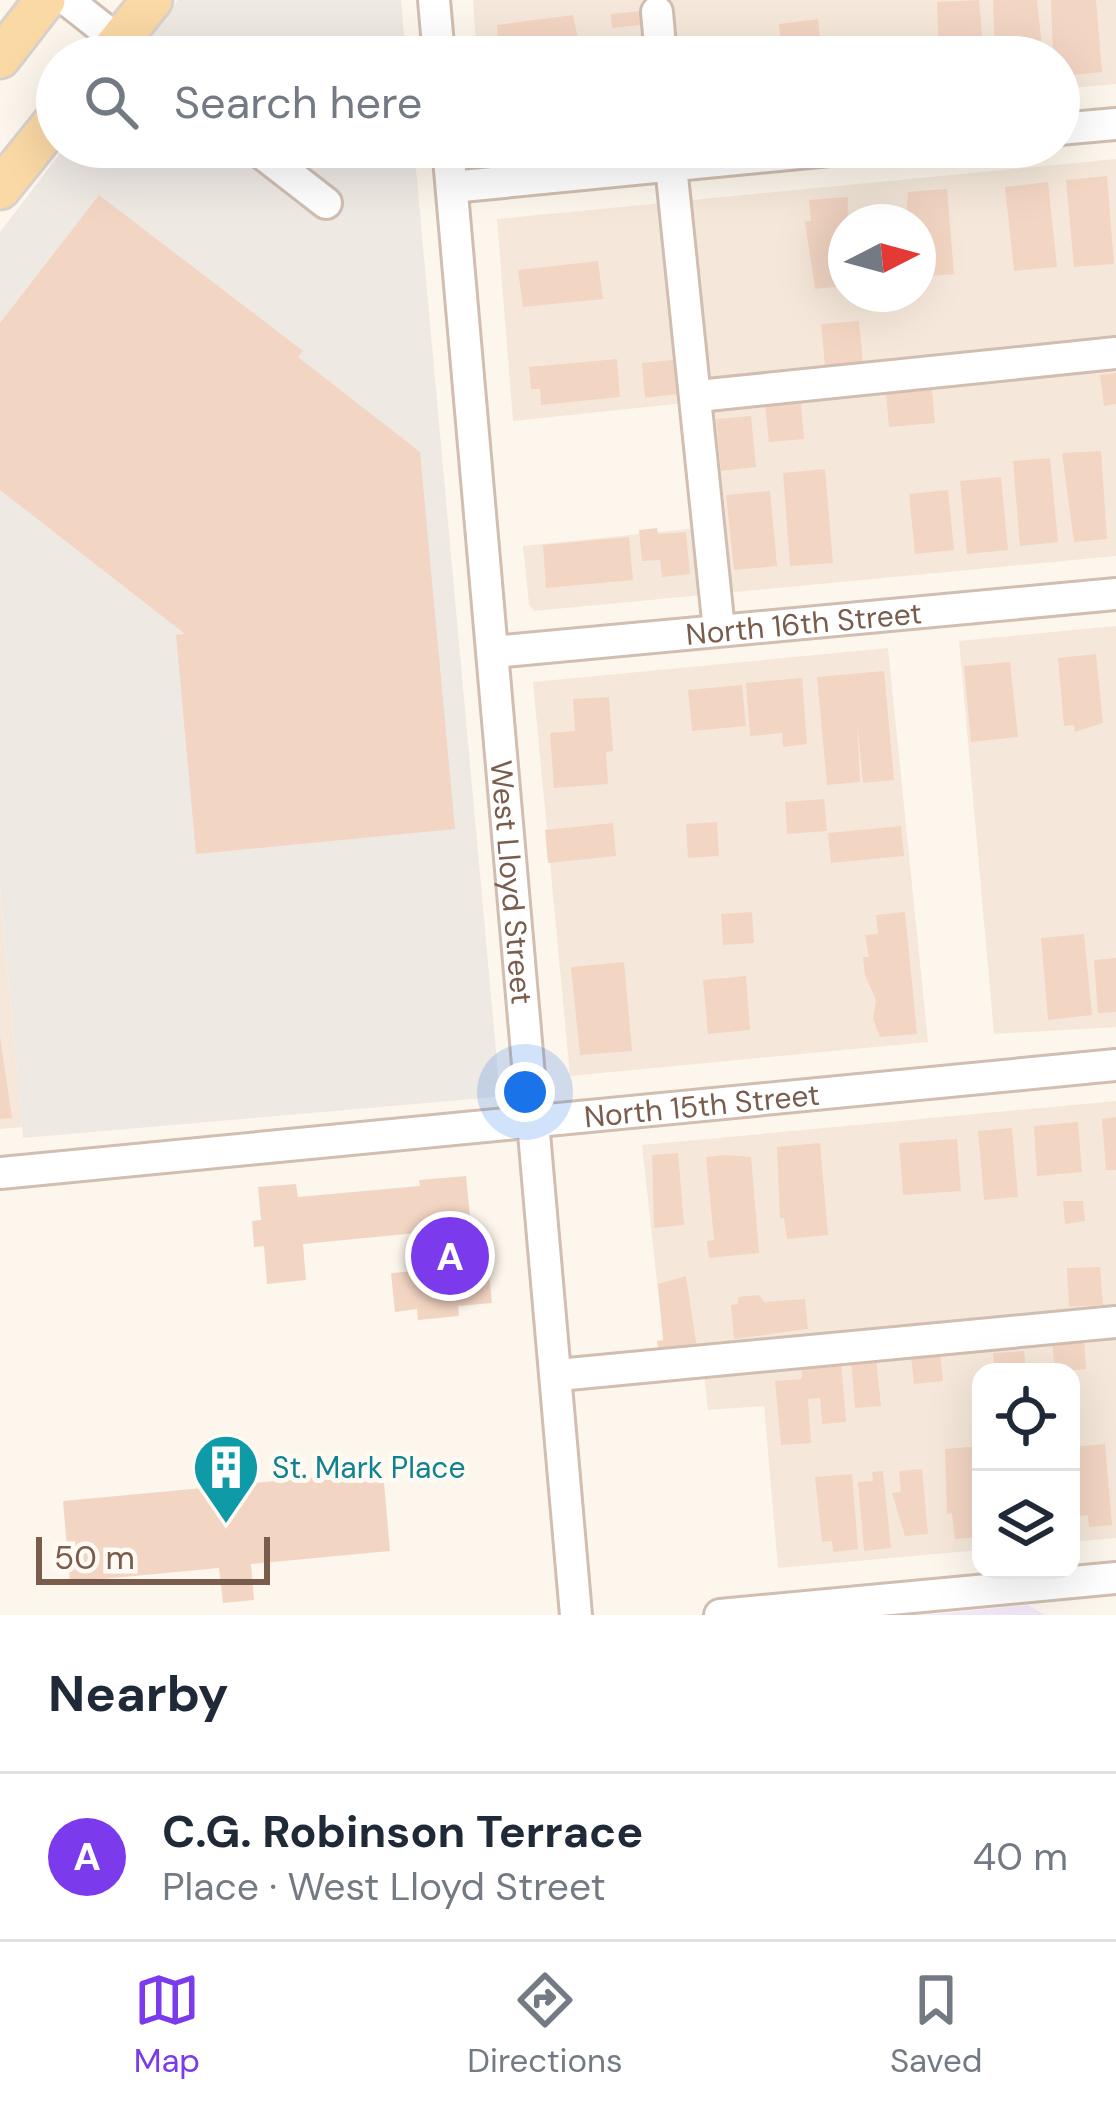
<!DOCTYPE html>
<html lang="en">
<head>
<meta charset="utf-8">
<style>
	:root { --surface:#fff; --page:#f6f6f7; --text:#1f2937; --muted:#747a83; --line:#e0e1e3; --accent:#7c3aed }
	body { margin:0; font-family:"DM Sans",sans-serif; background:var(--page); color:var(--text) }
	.controls { position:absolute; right:36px; bottom:36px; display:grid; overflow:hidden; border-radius:24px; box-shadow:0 12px 48px #0002 }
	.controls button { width:108px; height:108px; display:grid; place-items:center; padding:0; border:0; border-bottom:3px solid var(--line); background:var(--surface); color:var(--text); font:60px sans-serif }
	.compass { position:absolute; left:828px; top:204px; width:108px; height:108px; border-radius:50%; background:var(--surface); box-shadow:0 12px 48px #0002; rotate:84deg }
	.scale { position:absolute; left:36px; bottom:30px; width:234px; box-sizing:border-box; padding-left:12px; border:6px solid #7a5c4d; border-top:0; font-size:33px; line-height:42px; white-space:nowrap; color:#7a5c4d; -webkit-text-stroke:9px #fffaf3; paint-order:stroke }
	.you { position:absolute; left:525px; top:1092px; width:42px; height:42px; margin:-30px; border:9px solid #fff; border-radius:50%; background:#1a73e8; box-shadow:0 0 0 18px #1a73e833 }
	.badge { display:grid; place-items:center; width:78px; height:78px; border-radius:50%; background:var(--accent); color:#fff; font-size:39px; font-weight:700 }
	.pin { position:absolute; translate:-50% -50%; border:6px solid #fff; box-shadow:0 3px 12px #0006 }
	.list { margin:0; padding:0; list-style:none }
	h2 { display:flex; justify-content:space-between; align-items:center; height:156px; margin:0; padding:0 48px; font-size:51px }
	h2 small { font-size:39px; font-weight:400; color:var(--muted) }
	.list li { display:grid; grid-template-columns:78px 1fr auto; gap:36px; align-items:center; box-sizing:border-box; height:168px; padding:0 48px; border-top:3px solid var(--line) }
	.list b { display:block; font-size:45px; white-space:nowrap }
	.list p { margin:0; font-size:39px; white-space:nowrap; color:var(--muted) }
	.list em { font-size:39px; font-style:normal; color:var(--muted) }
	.icon { flex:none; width:66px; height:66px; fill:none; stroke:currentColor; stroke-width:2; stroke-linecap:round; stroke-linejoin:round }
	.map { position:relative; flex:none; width:1116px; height:1615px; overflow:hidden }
	.search { position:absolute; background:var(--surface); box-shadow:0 12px 48px #0002; left:36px; right:36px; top:36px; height:132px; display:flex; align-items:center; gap:30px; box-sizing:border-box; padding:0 42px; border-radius:66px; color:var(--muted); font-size:45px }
	.sheet { height:324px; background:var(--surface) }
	nav { display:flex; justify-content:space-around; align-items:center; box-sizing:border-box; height:168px; border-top:3px solid var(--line); background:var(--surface); font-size:33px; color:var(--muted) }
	nav a { display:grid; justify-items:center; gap:6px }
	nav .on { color:var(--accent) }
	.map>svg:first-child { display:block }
</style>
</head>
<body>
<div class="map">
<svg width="1116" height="1615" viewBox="0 0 1116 1615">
	<rect width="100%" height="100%" fill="#fdf6ec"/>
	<path fill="#f5e8da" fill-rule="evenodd" d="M473,0h643v84l-57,5v-32h-582z
		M1116,159v397l-582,55 -5,-6 -6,-59 174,-18 -12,-125 -172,18 -16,-202zM846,222h72v72h-72z
		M1116,626v401l-122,7 -35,-393z
		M888,648l40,394 -358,34 -37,-394z
		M0,889l22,238 -22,2z
		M1116,1101v437l-45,4v-170h-90v178l-203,18 -14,-162 -56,4 -4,-36h-37l-25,-229z"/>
	<path fill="#efe9e4" d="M178,0h223l5,57h-272z
		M65,147h349l85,937 -4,13 -472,41 -23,-251v-655z"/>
	<path fill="#f3e8fa" d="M1028,1605l17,10h-121z"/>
	<path fill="#f3d5c3" d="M979,0l5,57h-45l-2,-55z
		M993,0h44l6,57h-48z
		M1051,0h45l6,72 -39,4 -4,-19h-6z
		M641,11l1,14 -30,3 -1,-14z
		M573,15l9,42h-83l-2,-32z
		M818,19l4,38h-39l-4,-33z
		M1107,176l7,88 -40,3 -8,-87z
		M1048,182l9,85 -43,4 -9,-84z
		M947,189l7,85 -36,3v-55h-12l2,-30z
		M99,195l204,156 -5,6 122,95 35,377 -259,25 -20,-219 9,-1 -185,-144v-167z
		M848,197l-2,89 -31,3 -10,-67 6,-1 -2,-21z
		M598,261l5,38 -80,8 -5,-37z
		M859,321l4,42 -38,3 -4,-42z
		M617,359l3,38 -79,8 -1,-16h-9l-2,-22z
		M673,360l4,34 -32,4 -3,-35z
		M1116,373v31l-12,2 -4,-31z
		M932,390l3,33 -46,4 -3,-33z
		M801,403l3,36 -35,3 -4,-36z
		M751,416l5,51 -35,4 -5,-52z
		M1101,451l6,88 -33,3 -12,-89z
		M1050,458l8,84 -38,4 -7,-85z
		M825,469l8,94 -43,3 -7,-93z
		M1001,477l7,73 -41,4 -7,-73z
		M948,490l6,60 -39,4 -6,-60z
		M770,491l7,75 -43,4 -8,-75z
		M657,528l1,6 28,-2 4,42 -28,3 -2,-17 -18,1 -3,-31z
		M629,537l4,43 -87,8 -3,-43z
		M1096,654l7,69 -28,9 -1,-7 -10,1 -6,-68z
		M1010,662l8,75 -47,5 -7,-76z
		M884,671l10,109 -31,3 -6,-62 3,61 -33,3 -10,-108z
		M802,678l5,66 -24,3 -1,-14 -32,3 -4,-53z
		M742,685l4,41 -54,5 -4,-41z
		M609,697l4,54 -7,1 2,32 -54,4 -4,-55 25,-2 -2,-32z
		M824,799l3,32 -40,3 -2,-32z
		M717,822l2,34 -31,2 -2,-34z
		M613,823l3,33 -68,7 -3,-33z
		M901,826l3,30 -73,7 -3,-30z
		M752,912l2,31 -31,2 -2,-31z
		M905,912l12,122 -37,3 -7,-18 3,-19 -11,-25 -2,-18h6l-4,-22 13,-1 -2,-19z
		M1084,934l8,81 -44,5 -7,-82z
		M1116,958v54l-18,1 -4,-53z
		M624,962l8,89 -52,4 -9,-88z
		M746,976l4,54 -42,4 -5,-54z
		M0,1036l12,82 -12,1z
		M1116,1117v53h-10l-4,-51z
		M1078,1122l4,50 -45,4 -3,-50z
		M1012,1128l6,69 -34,3 -6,-69z
		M957,1139l4,52 -58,4 -4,-52z
		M820,1143l8,92 -41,4 -3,-21h-4l-3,-71z
		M678,1153l6,72 -30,3 -2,-73z
		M724,1155l27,2 8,96 -50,5 -2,-17 7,-1 -8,-83z
		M466,1176l9,90 13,-2 4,39 -34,3 1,10 -41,4 -1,-11 -22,3 -4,-39 37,-3 -3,-30h-7l-1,-7 -114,11 3,36 -39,4 -3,-38 -10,1 -2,-26 9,-1 -3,-33 38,-3 2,13 122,-11 -1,-6z
		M1063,1201h20l2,20 -20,3z
		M1100,1267l3,38 -34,2 -2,-39z
		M686,1276l11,73 -38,4 -2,-12 6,-1 -5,-56z
		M759,1295l5,7 41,-3 3,30 -74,10 -3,-34 7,-1v-7z
		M1084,1338l2,31 -31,3 -3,-32z
		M1024,1351l2,21h-31l-2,-19z
		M940,1352l3,29 -29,3 -3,-29z
		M876,1358l5,48 -26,2 -4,-47z
		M841,1361l5,61 -24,2 -2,-26 -12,1 3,44 -30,2 -6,-64 27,-2 -1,-17z
		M1105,1444l7,81 -23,2 -1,-12 -17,2v-70z
		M981,1446v91l-26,2 -3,-26 -5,1 -2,-65z
		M922,1469l6,65 -23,2 -13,-43 9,-1 -2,-21z
		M383,1471l7,80 -139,13 3,36 -31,3 -4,-35 -149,14 -7,-81z
		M883,1471l8,77 -27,3 -6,-69 15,-1 -1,-9z
		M852,1474l6,75 -25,3 -1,-11 -10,1 -7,-65z"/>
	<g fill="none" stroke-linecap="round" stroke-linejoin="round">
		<defs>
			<g id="minor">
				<path d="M67,0l72,57"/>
				<path d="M434,0l5,57"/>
				<path d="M657,12l4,45"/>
				<path d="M1059,129l57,-5"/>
				<path d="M254,147l72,56"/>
				<path id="s1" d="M448,147l128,1468"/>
				<path d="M669,147l50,483"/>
				<path d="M452,187l409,-40"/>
				<path d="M698,396l418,-43"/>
				<path id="s2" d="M493,652l623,-58"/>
				<path id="s3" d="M0,1173l1116,-108"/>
				<path d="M558,1375l558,-53"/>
				<path d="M720,1615l396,-37"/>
			</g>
			<path id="major" d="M106,57l46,-57
				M0,58l45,-58
				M0,189l57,-71"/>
		</defs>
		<use href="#minor" stroke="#d1beb0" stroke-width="36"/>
		<use href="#major" stroke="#dad1cd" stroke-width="45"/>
		<use href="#minor" stroke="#fff" stroke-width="30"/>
		<use href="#major" stroke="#fbd9a5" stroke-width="39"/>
	</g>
	<defs>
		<symbol id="building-pin" viewBox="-11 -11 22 30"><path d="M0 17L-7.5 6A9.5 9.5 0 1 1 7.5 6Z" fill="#0f9aa8" stroke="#fffaf3"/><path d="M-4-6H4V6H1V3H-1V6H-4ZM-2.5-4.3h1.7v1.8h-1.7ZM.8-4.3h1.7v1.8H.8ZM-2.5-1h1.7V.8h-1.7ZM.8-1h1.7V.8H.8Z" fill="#fff"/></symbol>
	</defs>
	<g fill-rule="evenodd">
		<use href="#building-pin" x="188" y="1429" width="76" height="104"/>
	</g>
	<g text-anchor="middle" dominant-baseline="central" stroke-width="10" stroke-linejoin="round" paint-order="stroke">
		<g font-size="30" fill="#7a5c4d" stroke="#fffaf3">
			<text stroke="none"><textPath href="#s2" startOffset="312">North 16th Street</textPath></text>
			<text stroke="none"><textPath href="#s1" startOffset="738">West Lloyd Street</textPath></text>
			<text stroke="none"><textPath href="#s3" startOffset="705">North 15th Street</textPath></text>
		</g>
		<g font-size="30" fill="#0d838f" stroke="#fffaf3" text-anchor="start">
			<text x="272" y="1467">St. Mark Place</text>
		</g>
	</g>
</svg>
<div class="controls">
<button><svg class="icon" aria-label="locate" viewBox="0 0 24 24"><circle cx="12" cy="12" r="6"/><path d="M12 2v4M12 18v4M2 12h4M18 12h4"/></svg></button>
<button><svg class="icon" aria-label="layers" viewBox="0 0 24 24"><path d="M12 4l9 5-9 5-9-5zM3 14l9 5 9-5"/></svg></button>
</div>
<svg class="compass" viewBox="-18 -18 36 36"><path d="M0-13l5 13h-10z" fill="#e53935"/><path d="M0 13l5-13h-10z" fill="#747a83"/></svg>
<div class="scale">50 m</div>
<div class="you"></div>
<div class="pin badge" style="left:450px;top:1256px">A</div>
<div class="search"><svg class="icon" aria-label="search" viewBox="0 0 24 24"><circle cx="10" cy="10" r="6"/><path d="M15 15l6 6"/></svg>Search here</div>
</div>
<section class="sheet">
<h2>Nearby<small></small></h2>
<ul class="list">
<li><span class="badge">A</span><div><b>C.G. Robinson Terrace</b><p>Place · West Lloyd Street</p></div><em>40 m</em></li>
</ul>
</section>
<nav>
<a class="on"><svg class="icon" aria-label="map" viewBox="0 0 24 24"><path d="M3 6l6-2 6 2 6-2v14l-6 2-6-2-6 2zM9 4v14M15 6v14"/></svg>Map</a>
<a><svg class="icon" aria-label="directions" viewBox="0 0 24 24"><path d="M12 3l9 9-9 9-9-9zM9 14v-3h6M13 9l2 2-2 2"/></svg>Directions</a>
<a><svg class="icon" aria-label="saved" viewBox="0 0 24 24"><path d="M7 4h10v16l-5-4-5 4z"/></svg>Saved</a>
</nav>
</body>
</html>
